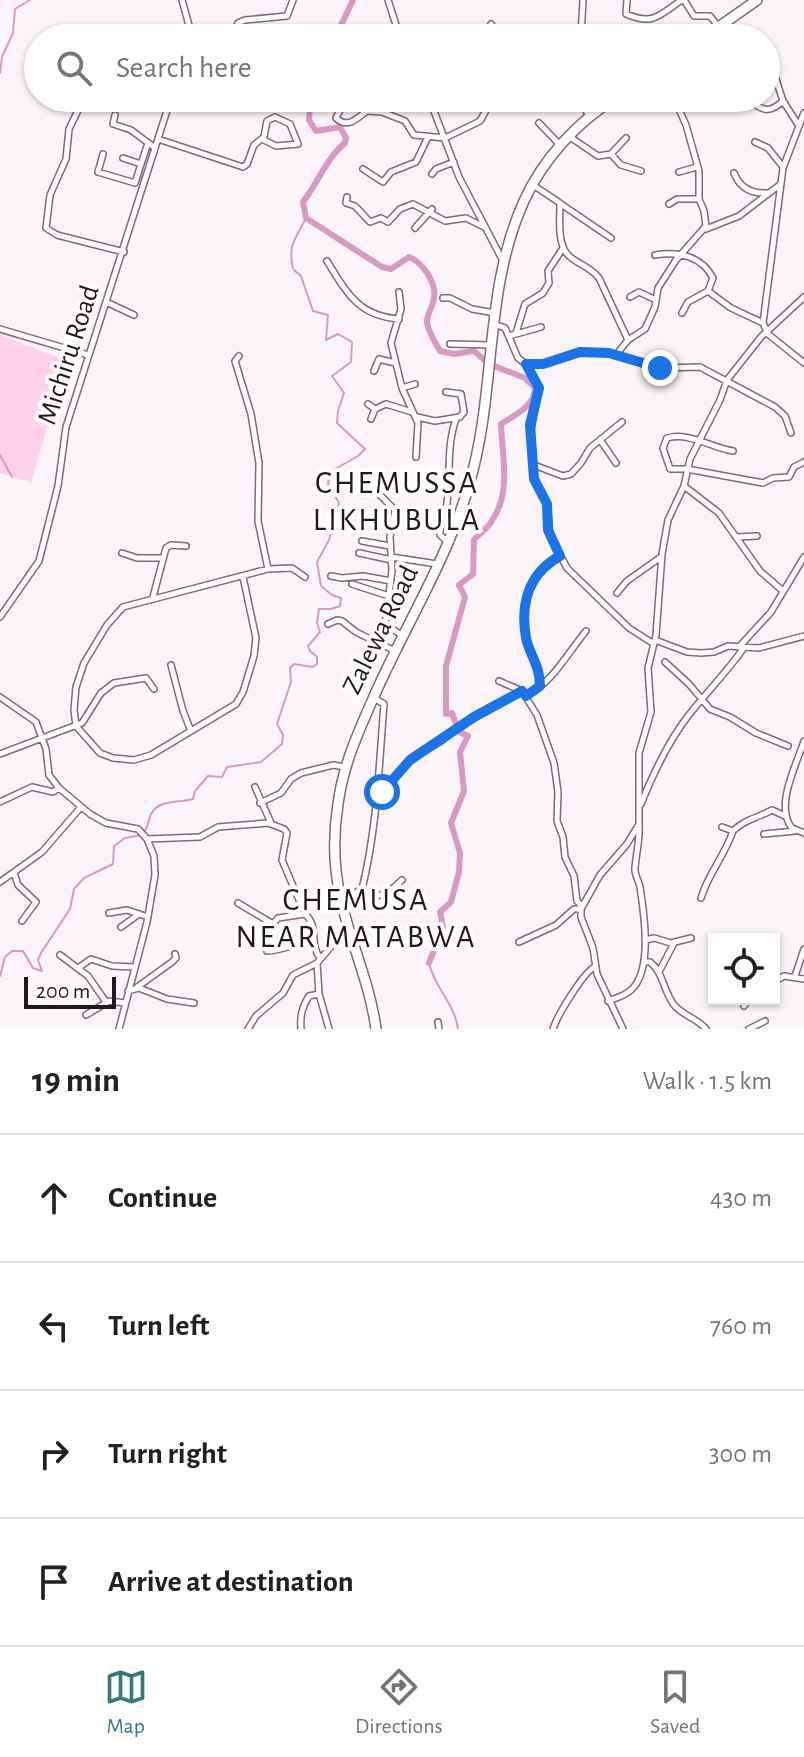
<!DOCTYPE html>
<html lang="en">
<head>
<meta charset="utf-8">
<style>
	:root { --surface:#fff; --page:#f2f2f2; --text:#202124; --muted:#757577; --line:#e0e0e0; --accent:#327b7a }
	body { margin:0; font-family:"Alegreya Sans",sans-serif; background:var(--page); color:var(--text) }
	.controls { position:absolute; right:24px; bottom:24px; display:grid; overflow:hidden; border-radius:0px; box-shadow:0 2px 6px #0004 }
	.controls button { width:72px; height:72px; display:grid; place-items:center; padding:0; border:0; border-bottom:2px solid var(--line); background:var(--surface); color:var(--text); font:40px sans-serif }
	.scale { position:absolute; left:24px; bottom:20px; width:92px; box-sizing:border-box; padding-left:8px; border:4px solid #23171f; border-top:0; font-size:22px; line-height:28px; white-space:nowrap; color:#23171f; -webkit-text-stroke:6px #fff; paint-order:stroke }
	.stop { position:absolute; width:24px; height:24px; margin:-18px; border:6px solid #1a73e8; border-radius:50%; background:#fff }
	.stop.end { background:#1a73e8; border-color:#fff; box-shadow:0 2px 8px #0008 }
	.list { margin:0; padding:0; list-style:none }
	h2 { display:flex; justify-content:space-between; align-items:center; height:104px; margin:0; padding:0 32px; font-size:34px }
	h2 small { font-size:26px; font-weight:400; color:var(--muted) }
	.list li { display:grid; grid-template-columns:52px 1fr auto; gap:24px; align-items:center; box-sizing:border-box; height:128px; padding:0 32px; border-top:2px solid var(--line) }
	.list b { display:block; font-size:30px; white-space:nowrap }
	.list em { font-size:26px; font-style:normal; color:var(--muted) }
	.icon { flex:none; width:44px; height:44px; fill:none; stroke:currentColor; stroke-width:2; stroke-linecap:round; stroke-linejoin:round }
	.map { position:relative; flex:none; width:804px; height:1029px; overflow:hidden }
	.search { position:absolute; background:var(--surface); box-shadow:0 2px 6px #0004; left:24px; right:24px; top:24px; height:88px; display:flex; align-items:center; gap:20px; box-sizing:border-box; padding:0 28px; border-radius:44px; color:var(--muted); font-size:30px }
	.sheet { height:616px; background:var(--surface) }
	nav { display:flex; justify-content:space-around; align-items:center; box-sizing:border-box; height:112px; border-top:2px solid var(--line); background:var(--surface); font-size:22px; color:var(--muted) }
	nav a { display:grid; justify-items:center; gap:4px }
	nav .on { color:var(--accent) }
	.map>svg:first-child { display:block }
</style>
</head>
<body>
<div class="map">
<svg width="804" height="1029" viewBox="0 0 804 1029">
	<rect width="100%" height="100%" fill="#fbf4f8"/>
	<path fill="#fdd0ec" d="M0,335l67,26 -36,121 -31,-9z"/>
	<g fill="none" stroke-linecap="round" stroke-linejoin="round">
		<path stroke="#d89ac2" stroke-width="2" d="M0,73l2,-16 11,-24 2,-24 15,-9
			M293,268c-6,-23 4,-31 13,-50
			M0,455l12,22
			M144,832c5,-6 4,-12 7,-18 8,-15 28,-11 42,-15l2,-8 13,-15 14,1 5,-10 34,-5 21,-18 1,-9 -6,-11 14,-42 -1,-14 4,-4 19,3 4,-3v-7l-7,-6 -2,-5 12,-14 -3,-9 2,-14h12l9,-3 1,-8 -9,-3 -11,-9 -4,-24 12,-22 10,-37 -11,-19 2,-12 28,-16 7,-7 -28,-26 1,-12 6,-18 -12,-17 19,-14 1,-20 -14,-8 -12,6 2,-25 -15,-4 -12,-35 -7,-6
			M429,963c5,24 26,41 29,66
			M0,976l5,-19 7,-6h11l10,17 9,3 -4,-11 3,-7 29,-44 4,-20 10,-11 29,-14 1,-18 11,-8 17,-3"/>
		<path stroke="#d89ac2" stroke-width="6" d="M335,38l18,-38
			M320,98l-10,11 -1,11 7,11 24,-4 6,11 -1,5c-17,13 -28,41 -42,59l3,16 76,49 9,2 18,-12c13,5 28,26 25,41 -1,9 -7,15 -7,24 1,10 8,20 13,29l14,3 20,-3 15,13 36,14 10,10c-1,19 -19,26 -34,36 1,33 11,69 -10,98 -4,7 -12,12 -17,18l-1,34 -14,11 6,12 -19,69v48l6,-1 5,14
			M429,963l14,-36 -3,-15 11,-10 8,-30 1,-19 -9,-30 13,-32 -4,-39 8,-16 -8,-4"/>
		<defs>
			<path id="minor" d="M182,0l8,29 -1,9
				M388,0l9,28 10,10
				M627,0l-1,14c28,12 33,1 56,-14
				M684,0l10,16h16l9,11
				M491,24l11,14
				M190,29l41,8 7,-14 7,-3 42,-4 6,-16
				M581,36l2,-36
				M766,48l17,53 16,25
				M84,98l-15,31 -3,30 -16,36 -4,33 11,7 67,17
				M346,98l-10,20c12,11 20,1 31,-7l15,1 23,9 9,14 31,3 29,-14 6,-3 13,-23
				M429,98l30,79 44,84
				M579,98l10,18
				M752,102c12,10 19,10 31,-1
				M381,112l2,-14
				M115,115l-2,9 18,6 24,18
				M539,123l21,22
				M570,137l28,19 13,-2 15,-16
				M158,139l85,28 4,-3 7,-19 10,-8 3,-16 8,-4 15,7 8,20 -22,2 -14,-7
				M755,142l13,6 15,19
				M103,154l-5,18 37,11 6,-19 -18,-6
				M611,154l10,11 20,6
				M141,164l7,-21
				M363,169l20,13 8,-10 25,-10 12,-25
				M679,172l18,-5
				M734,173c6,15 17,21 33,20
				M432,174l4,-5 18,-7
				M533,185l27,18c0,15 -3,41 8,52 10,10 22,11 31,23l29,62
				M347,197l-1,6 9,3 15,16 11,-4 7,4 12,-13 13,-5 32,17 21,-3 20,10
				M561,204l50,34
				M669,204l8,-5h22
				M415,228l17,-19
				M706,229l33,-13 42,-32
				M655,255c23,-4 47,1 58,23l-5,13
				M327,261c20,32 31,55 72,58
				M399,292l2,17 -10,34 11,45 16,35 -2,34
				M630,297l9,-5 17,8
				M443,298h7l22,11 23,4
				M106,302l28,13
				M682,313l6,-11 20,-11 23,17 32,15 5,11 36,29
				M763,323l20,-155 21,-55
				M494,324l11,4 13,30 8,6h17l37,-12 29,1 51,15 40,-1 75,40 10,9 6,17
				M0,329l88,26
				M516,333l9,-29 18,-11 6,-10 -1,-12 15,-23
				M509,336l32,-9
				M450,344l41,1
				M616,355l12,-15 17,-11 10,-22 3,-19 18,-28 30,-34 -2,-15 -5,-12v-28l-13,-46 -12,-27
				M239,356l-4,5 16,53 8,49 -1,58 10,48
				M527,364l12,24 -8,42 3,49 13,25 3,32 17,32 62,60 25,16
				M374,371l5,-12 16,4
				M402,388l13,-4
				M368,404l7,5
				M417,417l18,4 25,-4 4,-5 -3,-18 -15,-2
				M371,419l4,-10 11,-5 26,8
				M601,441l15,22
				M733,451c-23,-4 -44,-19 -66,-13l-4,10 7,21h17l76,14 10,-5 16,-1 5,-10 10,-5
				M534,465l29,11 8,-2 10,-11 9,-15 32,-26
				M684,486l35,27 41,58 23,20
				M379,487l-3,4 19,19 -5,27 2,34 -7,53 18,12
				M736,537l21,-1
				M362,541l28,5
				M448,542l-8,-7c-1,-11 6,-21 7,-32 4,-29 -1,-56 9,-84
				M122,553l15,5h26
				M359,553l33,7
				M391,557l46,7
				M331,576l11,2 21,-2 28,5
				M243,577l13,61 -2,18 -11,36 -7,12 -85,51 -17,5 -21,-2 -13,-5 -24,-27 -2,-16 2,-23 8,-24 23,-38 16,-18 145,-38 24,-1 13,9
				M352,584l37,12
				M617,593l10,-12 34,-24
				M153,597l13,-49 5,-3 15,1
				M0,617l39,-56 19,-75 8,-59 105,-329
				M328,624l9,-4 5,1 14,11 39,19
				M655,640l32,12 14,1 13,-1 14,-6 31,2 45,-12
				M739,647l32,-35 33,-55
				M665,662l24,22 21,25 20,8 26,16 32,13
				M171,665l12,46 8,20
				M499,681l23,10 15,24 17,48 4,29 -1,29 6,16 2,20 9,19 3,25 5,5
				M540,686c-1,-21 -10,-30 -14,-48 -6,-35 3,-66 34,-82
				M526,696c27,-14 41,-42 60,-65
				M0,697l36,25 10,27 3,26 10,13 31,26 16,9 32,6 9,10 7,17 1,19 -8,47 -28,107
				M804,741c-7,23 -30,65 -12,87l12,5
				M0,754l82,-31 19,-30 13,-10 32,-5 8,11
				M255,787l16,36
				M376,797l36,-39 29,-17 23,-18 57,-31
				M0,802l32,-15 21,5 6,-4
				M260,803l21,-10 10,-14 10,-6 32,-8 12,2
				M641,804c12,-30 27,-62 47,-88 18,-23 38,-43 55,-67
				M722,827l11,4c12,-12 25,-13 39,-21l13,6
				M764,834l31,-3
				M147,839l53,-2 18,-10 50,-4 16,6 3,4 -5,27 23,54c14,12 4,30 15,44
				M14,873l4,12 18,17 -14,19
				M0,882l42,-30 39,-45
				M359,892c18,10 31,0 43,-12
				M701,898c7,-24 23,-41 32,-67
				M341,901l21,-12c15,-60 17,-123 22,-185l-10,-6
				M238,903l35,21 5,-6 27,-4
				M109,913l18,-3 21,7
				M121,927l18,-13
				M645,940l9,-2 17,5 20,-5
				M519,942l37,-17 18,-16h7
				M267,951c16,0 31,-9 47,-12
				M60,955l28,21 18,26
				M644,962h6c14,11 13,30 25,44 9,10 23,13 31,23
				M78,968l13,-9 21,7 22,1
				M660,970l14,-27
				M795,976l9,-27
				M774,982l10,-6 20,3
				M136,988l36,-26 4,-4 -1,-4
				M128,991l11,-3 28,11 27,4
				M608,1001c8,-3 17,-5 23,-11 22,-19 13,-77 9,-103 -1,-6 -6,-13 -5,-19 1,-14 5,-28 4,-43
				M744,1006l5,-7
				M86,1015l23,-14 16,2
				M438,1022l1,7
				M248,1029l8,-13 27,-23 10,-18 24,-12
				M301,1029c-1,-13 1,-22 8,-33l10,-2
				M329,1029l-10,-35 -2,-31 18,-21 17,-9
				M553,1029c4,-13 31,-58 42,-62
				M623,1029l-26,-55 -4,-26 -12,-31v-8l19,-34 27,-31 12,-20v-71l12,-41 -3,-44 8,-33 6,-81 6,-34 16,-34 6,-27 30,-59 7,-20 34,-43 43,-40
				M749,1029l16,-8"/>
			<path id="highway" d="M703,38l54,-38
				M376,1029c-6,-45 -25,-85 -35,-129 -7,-30 -8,-65 -3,-96 5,-38 19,-69 34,-103 31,-72 75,-140 97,-216 28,-93 14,-194 55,-284 19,-42 53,-79 92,-103"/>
		</defs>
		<use href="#minor" stroke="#85667a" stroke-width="8"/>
		<use href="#highway" stroke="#85667a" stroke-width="12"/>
		<use href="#minor" stroke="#fff" stroke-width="5"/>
		<use href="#highway" stroke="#fff" stroke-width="9"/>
	</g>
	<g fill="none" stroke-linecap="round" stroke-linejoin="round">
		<path stroke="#1a73e8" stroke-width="10" d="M382,792l28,-32 64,-43 48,-26 4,5 14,-10c0,-21 -10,-30 -14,-48 -6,-35 3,-65 34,-82l-12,-26 -1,-26 -13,-25 -4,-54 9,-37 -13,-24h17l37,-12 29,1 51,15"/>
	</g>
	<g text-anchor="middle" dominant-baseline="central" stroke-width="8" stroke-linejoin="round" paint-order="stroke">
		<g font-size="28" fill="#23171f" stroke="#fff">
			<text transform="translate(69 355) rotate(-72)">Michiru Road</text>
			<text transform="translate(381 630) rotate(-64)">Zalewa Road</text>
		</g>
		<g font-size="32" letter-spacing="2" fill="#23171f" stroke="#fff">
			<text x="397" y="483">CHEMUSSA<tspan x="397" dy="37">LIKHUBULA</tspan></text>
			<text x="356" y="900">CHEMUSA<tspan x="356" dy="37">NEAR MATABWA</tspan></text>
		</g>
	</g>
</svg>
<div class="controls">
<button><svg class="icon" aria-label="locate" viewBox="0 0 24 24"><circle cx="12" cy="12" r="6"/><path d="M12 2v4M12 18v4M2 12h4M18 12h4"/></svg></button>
</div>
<div class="scale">200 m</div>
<div class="stop" style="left:382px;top:792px"></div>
<div class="stop end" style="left:660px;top:368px"></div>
<div class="search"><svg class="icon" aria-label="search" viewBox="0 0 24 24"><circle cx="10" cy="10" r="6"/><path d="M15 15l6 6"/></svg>Search here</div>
</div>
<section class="sheet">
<h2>19 min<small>Walk · 1.5 km</small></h2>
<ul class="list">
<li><svg class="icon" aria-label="ahead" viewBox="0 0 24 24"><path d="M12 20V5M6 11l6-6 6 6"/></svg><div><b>Continue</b></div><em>430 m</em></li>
<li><svg class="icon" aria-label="left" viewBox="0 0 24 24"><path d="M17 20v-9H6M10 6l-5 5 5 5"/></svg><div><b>Turn left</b></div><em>760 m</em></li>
<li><svg class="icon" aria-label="right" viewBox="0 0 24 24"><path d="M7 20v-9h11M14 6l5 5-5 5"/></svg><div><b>Turn right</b></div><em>300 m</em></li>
<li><svg class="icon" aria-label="arrive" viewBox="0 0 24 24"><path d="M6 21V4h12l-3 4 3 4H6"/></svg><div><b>Arrive at destination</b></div></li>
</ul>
</section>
<nav>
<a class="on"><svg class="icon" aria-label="map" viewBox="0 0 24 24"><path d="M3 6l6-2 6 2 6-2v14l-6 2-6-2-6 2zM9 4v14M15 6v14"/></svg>Map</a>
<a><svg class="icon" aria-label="directions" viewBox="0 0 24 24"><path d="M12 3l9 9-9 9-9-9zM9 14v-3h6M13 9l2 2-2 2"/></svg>Directions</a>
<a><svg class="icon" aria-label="saved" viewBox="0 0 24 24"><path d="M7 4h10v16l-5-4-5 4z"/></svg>Saved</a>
</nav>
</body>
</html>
